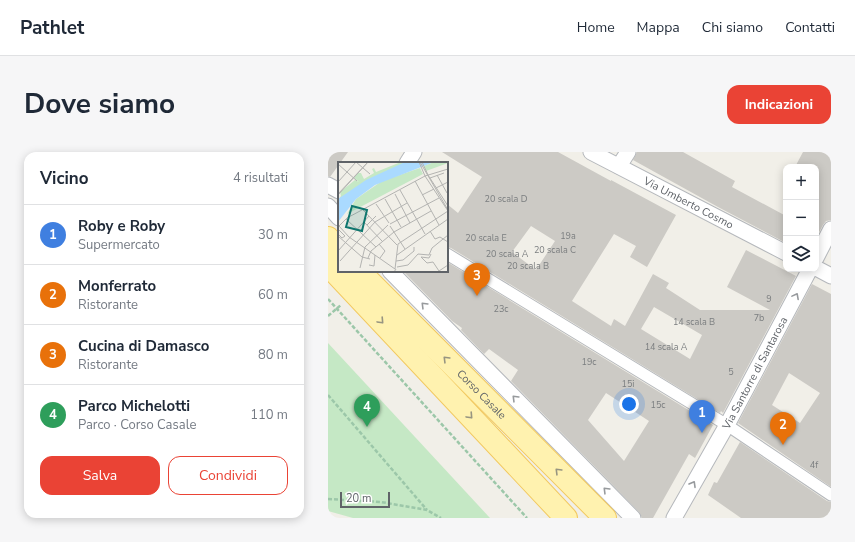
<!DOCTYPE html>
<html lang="it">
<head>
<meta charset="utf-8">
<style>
	:root { --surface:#fff; --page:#f6f6f7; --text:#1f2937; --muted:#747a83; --line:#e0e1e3; --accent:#ea4335 }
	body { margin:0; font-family:"Nunito Sans",sans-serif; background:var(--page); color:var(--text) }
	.controls { position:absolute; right:12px; top:12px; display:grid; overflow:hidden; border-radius:8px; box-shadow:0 2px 10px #0003 }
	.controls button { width:36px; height:36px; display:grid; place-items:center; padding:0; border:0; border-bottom:1px solid var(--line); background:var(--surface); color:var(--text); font:20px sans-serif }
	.scale { position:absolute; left:12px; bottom:10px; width:50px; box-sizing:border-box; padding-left:4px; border:2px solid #5f6368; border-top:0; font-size:11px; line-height:14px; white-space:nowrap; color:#5f6368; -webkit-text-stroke:3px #fff; paint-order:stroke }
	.you { position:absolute; left:301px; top:252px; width:14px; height:14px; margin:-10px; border:3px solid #fff; border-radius:50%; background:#1a73e8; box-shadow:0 0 0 6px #1a73e833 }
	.badge { display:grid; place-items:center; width:26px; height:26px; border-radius:50%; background:var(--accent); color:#fff; font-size:13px; font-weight:700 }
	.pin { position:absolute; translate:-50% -33px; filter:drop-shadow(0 1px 2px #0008) }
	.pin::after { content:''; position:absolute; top:21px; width:14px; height:12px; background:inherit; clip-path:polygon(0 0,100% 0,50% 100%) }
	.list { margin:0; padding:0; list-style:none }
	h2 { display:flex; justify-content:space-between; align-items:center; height:52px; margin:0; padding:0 16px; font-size:17px }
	h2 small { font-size:13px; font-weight:400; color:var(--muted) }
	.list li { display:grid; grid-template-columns:26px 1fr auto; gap:12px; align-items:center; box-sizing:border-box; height:60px; padding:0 16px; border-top:1px solid var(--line) }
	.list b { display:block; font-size:15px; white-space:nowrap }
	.list p { margin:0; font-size:13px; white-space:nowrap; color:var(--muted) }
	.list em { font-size:13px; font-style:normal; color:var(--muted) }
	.actions { display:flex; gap:8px; padding:12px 16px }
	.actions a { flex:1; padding:9px 0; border:1px solid var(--accent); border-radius:12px; text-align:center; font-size:14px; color:var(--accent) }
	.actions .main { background:var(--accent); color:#fff }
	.icon { flex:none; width:22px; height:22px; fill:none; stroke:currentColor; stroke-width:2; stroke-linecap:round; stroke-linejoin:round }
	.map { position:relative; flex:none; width:503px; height:366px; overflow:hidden; border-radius:12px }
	header { display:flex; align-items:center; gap:24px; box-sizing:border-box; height:56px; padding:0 20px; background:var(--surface); border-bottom:1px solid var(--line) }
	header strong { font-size:19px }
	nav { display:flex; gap:22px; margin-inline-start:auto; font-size:14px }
	.intro { display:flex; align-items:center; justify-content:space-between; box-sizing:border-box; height:96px; padding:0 24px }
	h1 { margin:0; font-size:28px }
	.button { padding:10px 18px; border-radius:12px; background:var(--accent); color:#fff; font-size:14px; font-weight:700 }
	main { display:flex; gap:24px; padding:0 24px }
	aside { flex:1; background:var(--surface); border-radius:12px; box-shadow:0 2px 10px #0003 }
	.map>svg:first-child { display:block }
</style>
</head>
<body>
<header>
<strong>Pathlet</strong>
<nav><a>Home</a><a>Mappa</a><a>Chi siamo</a><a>Contatti</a></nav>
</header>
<div class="intro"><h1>Dove siamo</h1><a class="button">Indicazioni</a></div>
<main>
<aside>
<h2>Vicino<small>4 risultati</small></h2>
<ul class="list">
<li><span class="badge" style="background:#3f7fe0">1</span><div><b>Roby e Roby</b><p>Supermercato</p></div><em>30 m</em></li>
<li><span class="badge" style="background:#e8710a">2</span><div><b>Monferrato</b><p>Ristorante</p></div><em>60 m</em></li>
<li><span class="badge" style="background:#e8710a">3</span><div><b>Cucina di Damasco</b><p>Ristorante</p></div><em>80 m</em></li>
<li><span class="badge" style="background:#2e9e5b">4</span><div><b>Parco Michelotti</b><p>Parco · Corso Casale</p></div><em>110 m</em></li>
</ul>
<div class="actions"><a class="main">Salva</a><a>Condividi</a></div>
</aside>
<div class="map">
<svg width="503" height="366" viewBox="0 0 503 366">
	<rect width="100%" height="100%" fill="#f1efe8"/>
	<path fill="#c5e8c5" d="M0,191l162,175h-137l-25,-7z"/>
	<path fill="#cccac5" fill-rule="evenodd" d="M0,0h20l-18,25 -2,-1z
		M114,0h116l53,29v-1l65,35 -29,52 -17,-10 6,-11 -22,-12 -42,67 39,25 3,-7 11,7 28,-52 16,9 -3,5 34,22h70l-43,-23 19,-37 50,26 -73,137 -2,-2 -1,2 -269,-165 -4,-1v-43l11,9 24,-36zM203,74l24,15 -19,29 -24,-18zM326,155l48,28 -12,24 -49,-30z
		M309,0h46l52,29 -3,6 54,29v27l-68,-36 -85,-47z
		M475,0h28v68l-5,1 -3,4 -7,13v-71h-21z
		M119,110l266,163 -18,33 -6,-4 -36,64h-11l-3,-6 -128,-131 7,-11 -29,-21 -5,5 -23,-24 1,-2 -10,-7 -49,-50h44zM278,241l43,28 -25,40 -36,-41z
		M484,132l19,10v193l-93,-64zM461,221l31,20 -20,30 -28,-18z
		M412,290l87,59 4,1v16h-90l-33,-23 6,-13 3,1z"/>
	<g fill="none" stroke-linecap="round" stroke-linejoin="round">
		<defs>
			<path id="pedestrian" d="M119,102l280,171 104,70"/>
			<g id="minor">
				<path id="s1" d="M263,0l195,101"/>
				<path d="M79,11l7,-11"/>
				<path d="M291,14l9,-14"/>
				<path d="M0,33l11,6"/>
				<path d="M0,54l11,12"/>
				<path d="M488,106l15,-29"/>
				<path d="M488,116l15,8"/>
				<path d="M62,119l243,247"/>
				<path id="s2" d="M346,366l53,-93 83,-156"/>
			</g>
			<g id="primary">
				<path d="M0,86l11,12"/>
				<path d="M0,113l238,253"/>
				<path id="s3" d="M31,119l246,247"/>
			</g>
		</defs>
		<use href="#pedestrian" stroke="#b5b8bc" stroke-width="13"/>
		<use href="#minor" stroke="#b5b8bc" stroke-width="17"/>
		<use href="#primary" stroke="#f2c960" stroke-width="24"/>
		<path stroke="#9cc7a9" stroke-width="2.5" stroke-dasharray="4 2" stroke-linecap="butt" d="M0,147l199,219
			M0,164l13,-11
			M0,243l99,115
			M0,347l53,3 46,8 14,8"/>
		<use href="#pedestrian" stroke="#fff" stroke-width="11"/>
		<use href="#minor" stroke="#fff" stroke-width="15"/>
		<use href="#primary" stroke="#fff2af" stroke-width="22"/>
	</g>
	<defs><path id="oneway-chevron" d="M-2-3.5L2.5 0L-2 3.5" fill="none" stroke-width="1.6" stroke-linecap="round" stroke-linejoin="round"/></defs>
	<g stroke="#979a9d">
		<use href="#oneway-chevron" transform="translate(468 144) rotate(-62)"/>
		<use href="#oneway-chevron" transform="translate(96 153) rotate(-135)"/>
		<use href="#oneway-chevron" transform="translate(187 246) rotate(-135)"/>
		<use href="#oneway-chevron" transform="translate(365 332) rotate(-60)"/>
		<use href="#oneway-chevron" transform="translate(278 338) rotate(-135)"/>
	</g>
	<g stroke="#979581">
		<use href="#oneway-chevron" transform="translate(53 169) rotate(47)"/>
		<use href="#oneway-chevron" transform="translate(118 207) rotate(-135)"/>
		<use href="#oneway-chevron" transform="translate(142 264) rotate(47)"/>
		<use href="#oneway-chevron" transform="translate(230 319) rotate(-135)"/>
	</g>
	<g text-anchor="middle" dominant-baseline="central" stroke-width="4" stroke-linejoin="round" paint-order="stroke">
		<g font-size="9" fill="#7a7d7f">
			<text x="178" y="47">20 scala D</text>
			<text x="240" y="84">19a</text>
			<text x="158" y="86">20 scala E</text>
			<text x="227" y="98">20 scala C</text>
			<text x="179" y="102">20 scala A</text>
			<text x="200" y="114">20 scala B</text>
			<text x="441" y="147">9</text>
			<text x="173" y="157">23c</text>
			<text x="431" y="166">7b</text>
			<text x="366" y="170">14 scala B</text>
			<text x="338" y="195">14 scala A</text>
			<text x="261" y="210">19c</text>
			<text x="403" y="220">5</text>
			<text x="300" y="232">15i</text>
			<text x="330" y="253">15c</text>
			<text x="486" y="313">4f</text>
		</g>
		<g font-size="11" fill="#5f6368" stroke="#fff">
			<text stroke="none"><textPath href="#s1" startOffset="110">Via Umberto Cosmo</textPath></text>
			<text stroke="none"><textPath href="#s2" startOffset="166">Via Santorre di Santarosa</textPath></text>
			<text stroke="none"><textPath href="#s3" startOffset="174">Corso Casale</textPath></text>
		</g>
	</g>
	<g transform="translate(10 10)">
		<rect width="110" height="110" fill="#f1efe8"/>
		<path d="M63,0h6l-69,38 3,-4 -1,-4 15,-12 4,2 -5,-4 4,-5h3l3,6 10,-6 -2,-4 2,-1 2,4zM96,0h14v1l-22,8 -2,-5zM82,6l3,6 -76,40 9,-15 26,-18z" fill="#c5e8c5"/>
		<path d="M67,0h29l-59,23 -19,14 -18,23v-23l28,-19z" fill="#aadaff"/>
		<path fill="none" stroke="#b3b3b1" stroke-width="1" d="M18,0l14,12M81,0l6,14M82,0l28,48M84,0l6,13M0,2l19,17M90,13l20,31M99,13l10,18M87,14l23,35M92,16l14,-5M77,19l24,44M0,20l18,-20M98,26l12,-6M62,28l25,44M0,32l30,-32M57,32l15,29M0,33l30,-33M84,33l12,-6M47,37l16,28M38,42l13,19M25,48l34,35M8,57l30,28M26,60l18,19M52,62l49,-26M29,63l9,-9M1,64l10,11 46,32M52,64l15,23M0,65l9,-9 78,-42 23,-7M0,67l7,7 -3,2 -4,-4M92,69l5,8 5,-2 8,5M0,74l24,21 8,2M41,82l6,7 -5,7M0,89l31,-35M93,92l-2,4 -8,-1 6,6 6,-1 6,9 9,-6M59,93l51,-36M30,96l3,-7 23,-19 37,-21M2,99l35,-39 32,-19M58,99l7,-1 11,-9v-4M31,103l5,1 1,-11M59,105l11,-2 10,-11 11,1 3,-7 16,-13M22,106l5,-21 23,-22M57,107l3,-25 50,-33M9,110h19M36,110h20l2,-3"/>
		<path fill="#0f766e" fill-opacity="0.15" stroke="#0f766e" stroke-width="2" d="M14,44l15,4 -5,21 -16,-4z"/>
		<rect width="110" height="110" fill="none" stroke="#5f6368" stroke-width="2"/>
	</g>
</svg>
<div class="controls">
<button>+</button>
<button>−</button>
<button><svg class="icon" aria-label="layers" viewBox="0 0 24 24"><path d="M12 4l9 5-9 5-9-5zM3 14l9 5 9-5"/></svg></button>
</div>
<div class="scale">20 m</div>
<div class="you"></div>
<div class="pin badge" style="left:374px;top:281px;background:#3f7fe0">1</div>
<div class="pin badge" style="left:455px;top:293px;background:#e8710a">2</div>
<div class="pin badge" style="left:149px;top:144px;background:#e8710a">3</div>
<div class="pin badge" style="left:39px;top:275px;background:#2e9e5b">4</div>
</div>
</main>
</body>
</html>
